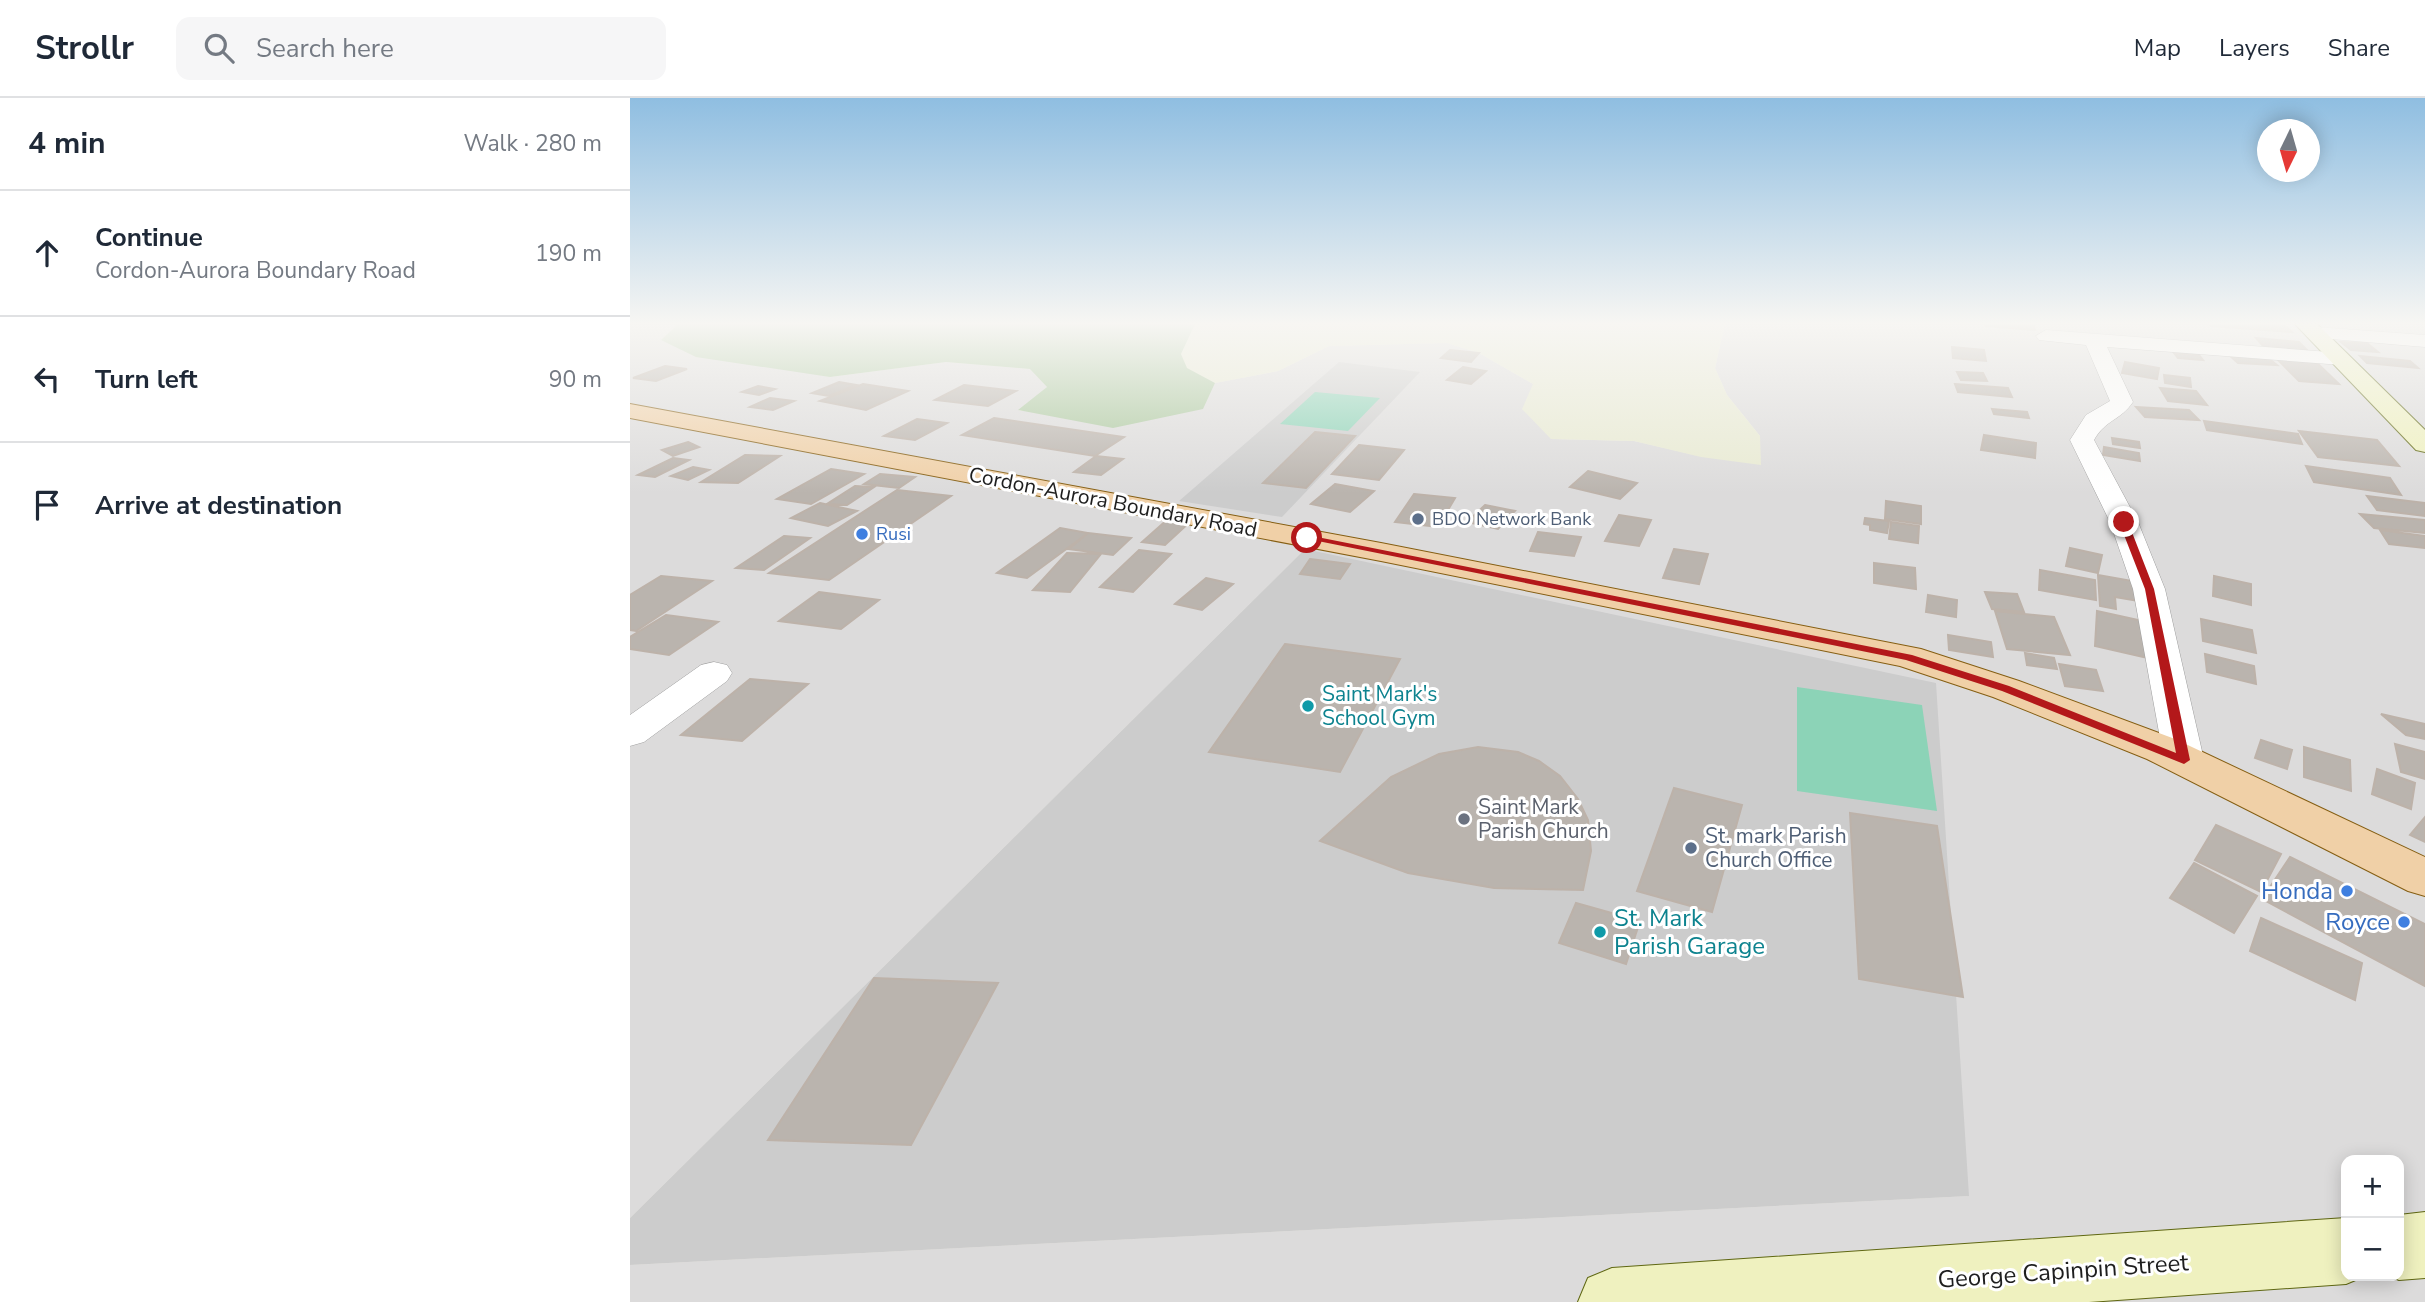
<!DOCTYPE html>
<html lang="en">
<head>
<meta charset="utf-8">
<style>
	:root { --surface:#fff; --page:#f6f6f7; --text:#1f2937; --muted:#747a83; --line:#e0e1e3 }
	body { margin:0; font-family:"Nunito Sans",sans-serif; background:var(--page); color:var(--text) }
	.controls { position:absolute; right:21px; bottom:21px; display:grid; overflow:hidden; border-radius:14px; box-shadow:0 4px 18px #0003 }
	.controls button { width:63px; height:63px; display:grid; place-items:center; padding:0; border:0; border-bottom:2px solid var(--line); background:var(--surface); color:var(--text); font:35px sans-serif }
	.compass { position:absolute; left:1627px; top:21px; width:63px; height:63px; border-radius:50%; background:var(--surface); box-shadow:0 4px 18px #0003; rotate:185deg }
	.stop { position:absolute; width:21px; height:21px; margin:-16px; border:5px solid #b3181a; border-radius:50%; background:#fff }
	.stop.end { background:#b3181a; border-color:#fff; box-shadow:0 2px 7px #0008 }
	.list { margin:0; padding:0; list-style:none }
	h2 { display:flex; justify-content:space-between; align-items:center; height:91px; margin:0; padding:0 28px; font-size:30px }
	h2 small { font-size:23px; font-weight:400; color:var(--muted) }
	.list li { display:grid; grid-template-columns:46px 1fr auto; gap:21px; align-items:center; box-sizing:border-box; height:126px; padding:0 28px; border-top:2px solid var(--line) }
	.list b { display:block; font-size:26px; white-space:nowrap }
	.list p { margin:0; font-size:23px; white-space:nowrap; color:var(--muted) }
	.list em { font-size:23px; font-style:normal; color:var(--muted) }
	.icon { flex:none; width:38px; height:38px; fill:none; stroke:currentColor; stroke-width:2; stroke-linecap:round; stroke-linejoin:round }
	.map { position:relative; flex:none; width:1795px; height:1204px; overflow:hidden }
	header { display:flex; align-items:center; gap:42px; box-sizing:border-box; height:98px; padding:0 35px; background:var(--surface); border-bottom:2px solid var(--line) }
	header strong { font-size:33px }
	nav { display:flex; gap:38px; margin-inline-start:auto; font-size:24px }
	.search { width:490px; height:63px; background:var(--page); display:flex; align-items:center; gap:18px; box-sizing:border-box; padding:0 24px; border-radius:14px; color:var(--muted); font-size:26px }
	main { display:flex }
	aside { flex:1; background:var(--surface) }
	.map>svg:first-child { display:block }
</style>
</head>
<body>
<header>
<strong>Strollr</strong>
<div class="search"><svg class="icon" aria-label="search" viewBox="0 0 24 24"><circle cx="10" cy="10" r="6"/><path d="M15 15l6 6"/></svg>Search here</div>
<nav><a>Map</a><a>Layers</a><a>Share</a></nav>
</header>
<main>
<aside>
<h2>4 min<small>Walk · 280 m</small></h2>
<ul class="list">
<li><svg class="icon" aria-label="ahead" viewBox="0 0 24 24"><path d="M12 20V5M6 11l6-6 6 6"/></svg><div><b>Continue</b><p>Cordon-Aurora Boundary Road</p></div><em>190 m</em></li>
<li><svg class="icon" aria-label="left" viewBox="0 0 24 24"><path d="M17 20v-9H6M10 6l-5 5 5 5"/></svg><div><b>Turn left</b></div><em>90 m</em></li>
<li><svg class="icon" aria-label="arrive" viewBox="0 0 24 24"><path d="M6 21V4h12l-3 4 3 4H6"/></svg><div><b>Arrive at destination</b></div></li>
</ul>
</aside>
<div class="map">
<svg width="1795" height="1204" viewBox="0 0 1795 1204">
	<rect width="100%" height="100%" fill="#edeae5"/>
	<path fill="#dcdbdb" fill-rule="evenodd" d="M0,226h48l-17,16 169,37 116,-15 85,7 16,18 -28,24 183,-2 13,-26 63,-12 51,-25 118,-3 32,10 54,31 18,55 83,2 61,14 65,-19 -33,-41 -12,-27 10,-44h700v978h-1795v-37l1339,-69 -664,-647 -675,669zM1716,1062h53v116h-53z"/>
	<path fill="#ccc" d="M709,264l81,10 -138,145 -103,-16z
		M675,451l631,134 33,513 -1339,69v-47z"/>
	<path fill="#e8ead2" d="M565,226h530l-10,44 12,27 33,41 1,29 -60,-8 -67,-16 -83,-2 -29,-30 11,-25 -54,-31 -32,-10 -118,3 -51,25 -63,12 -29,-15 -5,-14z"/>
	<path fill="#abc89e" d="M48,226h517l-14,30 6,14 28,15 -12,26 -90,19 -95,-18 29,-23 -17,-18 -84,-7 -116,15 -134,-20 -35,-17z"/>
	<path fill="#8cd3b7" d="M685,294l65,6 -32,33 -68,-7z
		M1167,589l125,18 15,106 -140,-20z"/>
	<path fill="#bab4ae" stroke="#bdb2a9" stroke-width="2" d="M1355,226h48l2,6 -49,-4z
		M1579,226h74l9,8 -81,-6z
		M1626,240l43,4 9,9 -44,-4z
		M1711,244l26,1 11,9 -27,-2z
		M1322,249l32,3 2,11 -33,-3z
		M820,252l29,3 -8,9 -30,-4z
		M1544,255l25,2 4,5 -25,-2z
		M1600,258l38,2 9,7 -39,-2z
		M1730,258l50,5 8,7 -51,-5z
		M1646,260l38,2 25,24 -40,-3z
		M1495,264l34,6 -2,11 -35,-6z
		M35,268l22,3 -31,12 -23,-3z
		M833,269l23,4 -15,13 -24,-4z
		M1327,274l26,1 4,8 -26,-1z
		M1534,277l26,3 1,9 -26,-4z
		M209,284l17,3 -27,11 -17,-3z
		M233,286l45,7 -42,19 -46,-9z
		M1325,286l53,4 4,9 -54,-5z
		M334,287l52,6 -28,15 -53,-6z
		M128,288l17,3 -16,6 -17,-3z
		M1530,290l36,3 11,14 -39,-4z
		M140,300l24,3 -21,9 -23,-3z
		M1506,309l53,3 10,10 -54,-3z
		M1362,311l35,3 2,6 -35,-4z
		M364,320l130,19 -29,19 -133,-21z
		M287,321l30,4 -32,17 -31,-4z
		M1574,323l94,13 4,10 -95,-14z
		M1669,333l78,9 22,26 -81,-9z
		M685,334l40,4 -49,52 -43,-5z
		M1354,337l52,8 -1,15 -54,-8z
		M1482,340l27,4 1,6 -27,-4z
		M58,344l11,5 -26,9 -11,-6z
		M729,347l45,5 -25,30 -47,-6z
		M1474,349l35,6 1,8 -37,-6z
		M115,357l35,1 -42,27 -37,-1z
		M466,358l27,3 -22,16 -27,-3z
		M43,360l16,2 -34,17 -17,-2z
		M1676,368l84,12 11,17 -87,-13z
		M63,369l16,3 -21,10 -17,-4z
		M201,371l33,5 -53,30 -34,-5z
		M958,373l49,12 -17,16 -50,-12z
		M250,376l35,3 -16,11 -35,-4z
		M705,386l39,7 -24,21 -39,-8z
		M225,388l19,1 -27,18 -20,-1z
		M267,392l54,6 -122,84 -60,-7z
		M784,396l41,4 -17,29 -43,-5z
		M1737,398l58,7v13l-48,-6z
		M1256,403l35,5v18l-36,-5z
		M190,405l37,8 -29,15 -37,-8z
		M855,407l30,6 -17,18 -31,-7z
		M1730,416l65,6v13l-51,-5z
		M989,417l32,5 -12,26 -34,-5z
		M539,420l22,3 -26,24 -23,-3z
		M1235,420l24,3 -2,12 -17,-3v-5l-6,-1z
		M1261,424l28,4 -1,17 -29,-4z
		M430,430l28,5 -61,45 -30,-5z
		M1750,432l45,6v12l-36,-4z
		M908,434l43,5 -7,19 -44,-5z
		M458,435l43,5 -18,17 -44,-6z
		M154,438l26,2 -46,32 -28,-2z
		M1440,450l32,7 -4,18 -32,-7z
		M1044,451l34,5 -9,30 -36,-6z
		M509,452l32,4 -38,38 -33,-5z
		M437,455l34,1 -31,38 -37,-2z
		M680,461l40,5 -10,15 -40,-5z
		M1244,465l41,5 1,21 -42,-6z
		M1410,472l55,10 1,20 -57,-10z
		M1468,477l40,7 1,19 -24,-4 1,12 -16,-3z
		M31,478l51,5 -76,50 -6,-1v-35z
		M1584,478l37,8v21l-38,-9z
		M576,480l27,6 -31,26 -27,-6z
		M189,494l60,8 -38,29 -62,-8z
		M1355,494l32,2 7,18 -32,-3z
		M1298,497l29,5 -1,17 -30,-5z
		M1365,513l59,6 16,38 -63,-6z
		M1467,513l55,12v36l-57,-13z
		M36,517l52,7 -49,33 -39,-6v-12z
		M1571,521l51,11 4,23 -53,-12z
		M1318,537l43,7 2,15 -44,-7z
		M655,546l115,15 -60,113 -131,-20z
		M1395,555l29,5 3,11 -30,-4z
		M1575,556l49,12 2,18 -49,-12z
		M1429,566l37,6 7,21 -38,-5z
		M120,581l58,5 -66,57 -61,-6z
		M1751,616l44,10v15l-19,-4z
		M1631,642l31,10 -5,19 -32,-11z
		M1765,646l30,8v27l-24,-7z
		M848,649l40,5 21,9 21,15 18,23 10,21 3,31 -8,39 -89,-2 -86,-15 -88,-32 71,-64 48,-23z
		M1674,649l46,13 1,31 -47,-14z
		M1747,671l38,14 -4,26 -39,-15z
		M1044,690l68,17 -30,107 -75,-21z
		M1220,715l87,13 26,171 -104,-18z
		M1795,719v25l-15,-7z
		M1586,727l65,29 -20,38 -66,-32z
		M1660,759l135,67v62l-163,-87z
		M1564,765l63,33 -23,37 -64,-35z
		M946,805l64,18 -14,43 -67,-21z
		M1631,820l101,45 -7,37 -105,-49z
		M244,880l124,5 -87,162 -143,-5z"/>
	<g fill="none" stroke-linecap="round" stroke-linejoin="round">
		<defs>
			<path id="street" d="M1685,229l110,8v12l-117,-10 -3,-4 3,-4z
				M1416,232l296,23 10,6 -10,6 -235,-18 26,55c-13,19 -27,17 -39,38l44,82 27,67 39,171 -6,9 -14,4 -14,-4 -6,-9 -31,-171 -23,-67 -40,-82 16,-25 24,-14 -24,-56 -47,-5 -3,-4z
				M84,564l13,3 5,8 -5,8 -83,61 -14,4v-31l71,-50z"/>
			<path id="secondary" d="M1665,226h22l108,106v22l-9,-2z
				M1795,1114v66l-26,2 -9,-4h9v-61z
				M1716,1120v58h19l-19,8 -257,18h-511l10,-24 24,-10z"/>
			<path id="primary" d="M0,306l751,139 540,106 98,32 156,58 250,118v39l-17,-5 -261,-132 -154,-62 -93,-31 -519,-105 -751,-143z"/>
		</defs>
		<use href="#street" stroke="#9f9f9f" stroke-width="1"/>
		<use href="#secondary" stroke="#5f6712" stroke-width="2"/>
		<use href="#primary" stroke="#855e12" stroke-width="2"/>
		<use href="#street" fill="#fff" fill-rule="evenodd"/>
		<use href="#secondary" fill="#eff1bf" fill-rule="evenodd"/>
		<use href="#primary" fill="#f0d0a7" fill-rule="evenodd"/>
	</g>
	<linearGradient id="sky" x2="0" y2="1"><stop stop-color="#8fbee1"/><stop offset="0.57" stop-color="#f7f6f3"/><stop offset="1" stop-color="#f7f6f3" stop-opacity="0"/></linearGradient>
	<rect width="1795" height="395" fill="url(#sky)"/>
	<path fill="#b3181a" d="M1494,421l4,3 26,67 36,171 -6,4 -182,-73 -96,-31 -603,-122 4,-3 605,120 97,31 167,67 -31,-164 -26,-67z"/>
	<g fill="#5c6f8a" stroke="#fff" stroke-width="2.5">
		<circle cx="788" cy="421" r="7"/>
		<circle cx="1061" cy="750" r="7"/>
	</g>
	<g fill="#3f7fe0" stroke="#fff" stroke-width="2.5">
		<circle cx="232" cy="436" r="7"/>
		<circle cx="1717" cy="793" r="7"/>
		<circle cx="1774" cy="824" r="7"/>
	</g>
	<g fill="#0f9aa8" stroke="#fff" stroke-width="2.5">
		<circle cx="678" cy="608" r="7"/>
		<circle cx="970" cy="834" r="7"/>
	</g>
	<circle fill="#6b7280" stroke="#fff" stroke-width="2.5" cx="834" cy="721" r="7"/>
	<g text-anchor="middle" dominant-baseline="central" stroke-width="6" stroke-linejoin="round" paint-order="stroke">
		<g font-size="18" fill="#4e5e75" stroke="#fff" text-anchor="start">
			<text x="802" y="421">BDO Network Bank</text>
		</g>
		<g font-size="18" fill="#366cbe" stroke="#fff" text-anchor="start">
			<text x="246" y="436">Rusi</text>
		</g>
		<g font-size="21" fill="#1e1e1e" stroke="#fff">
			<text transform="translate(483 404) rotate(11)">Cordon-Aurora Boundary Road</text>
		</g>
		<g font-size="21" fill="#0d838f" stroke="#fff" text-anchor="start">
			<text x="692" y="596">Saint Mark's<tspan x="692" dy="24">School Gym</tspan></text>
		</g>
		<g font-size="21" fill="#5b616d" stroke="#fff" text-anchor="start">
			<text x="848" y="709">Saint Mark<tspan x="848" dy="24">Parish Church</tspan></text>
		</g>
		<g font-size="21" fill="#4e5e75" stroke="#fff" text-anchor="start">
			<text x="1075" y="738">St. mark Parish<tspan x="1075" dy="24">Church Office</tspan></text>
		</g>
		<g font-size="24" fill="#366cbe" stroke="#fff" text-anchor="end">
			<text x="1703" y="793">Honda</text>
			<text x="1760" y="824">Royce</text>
		</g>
		<g font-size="24" fill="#0d838f" stroke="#fff" text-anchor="start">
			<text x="984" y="820">St. Mark<tspan x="984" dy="28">Parish Garage</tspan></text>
		</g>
		<g font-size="24" fill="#1e1e1e" stroke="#fff">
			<text transform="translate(1433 1173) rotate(-4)">George Capinpin Street</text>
		</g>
	</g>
</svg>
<div class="controls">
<button>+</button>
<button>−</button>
</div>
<svg class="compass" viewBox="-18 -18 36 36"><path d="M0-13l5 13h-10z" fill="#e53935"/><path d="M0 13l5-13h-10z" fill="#747a83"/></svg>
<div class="stop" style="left:677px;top:440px"></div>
<div class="stop end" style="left:1494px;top:424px"></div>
</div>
</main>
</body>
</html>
